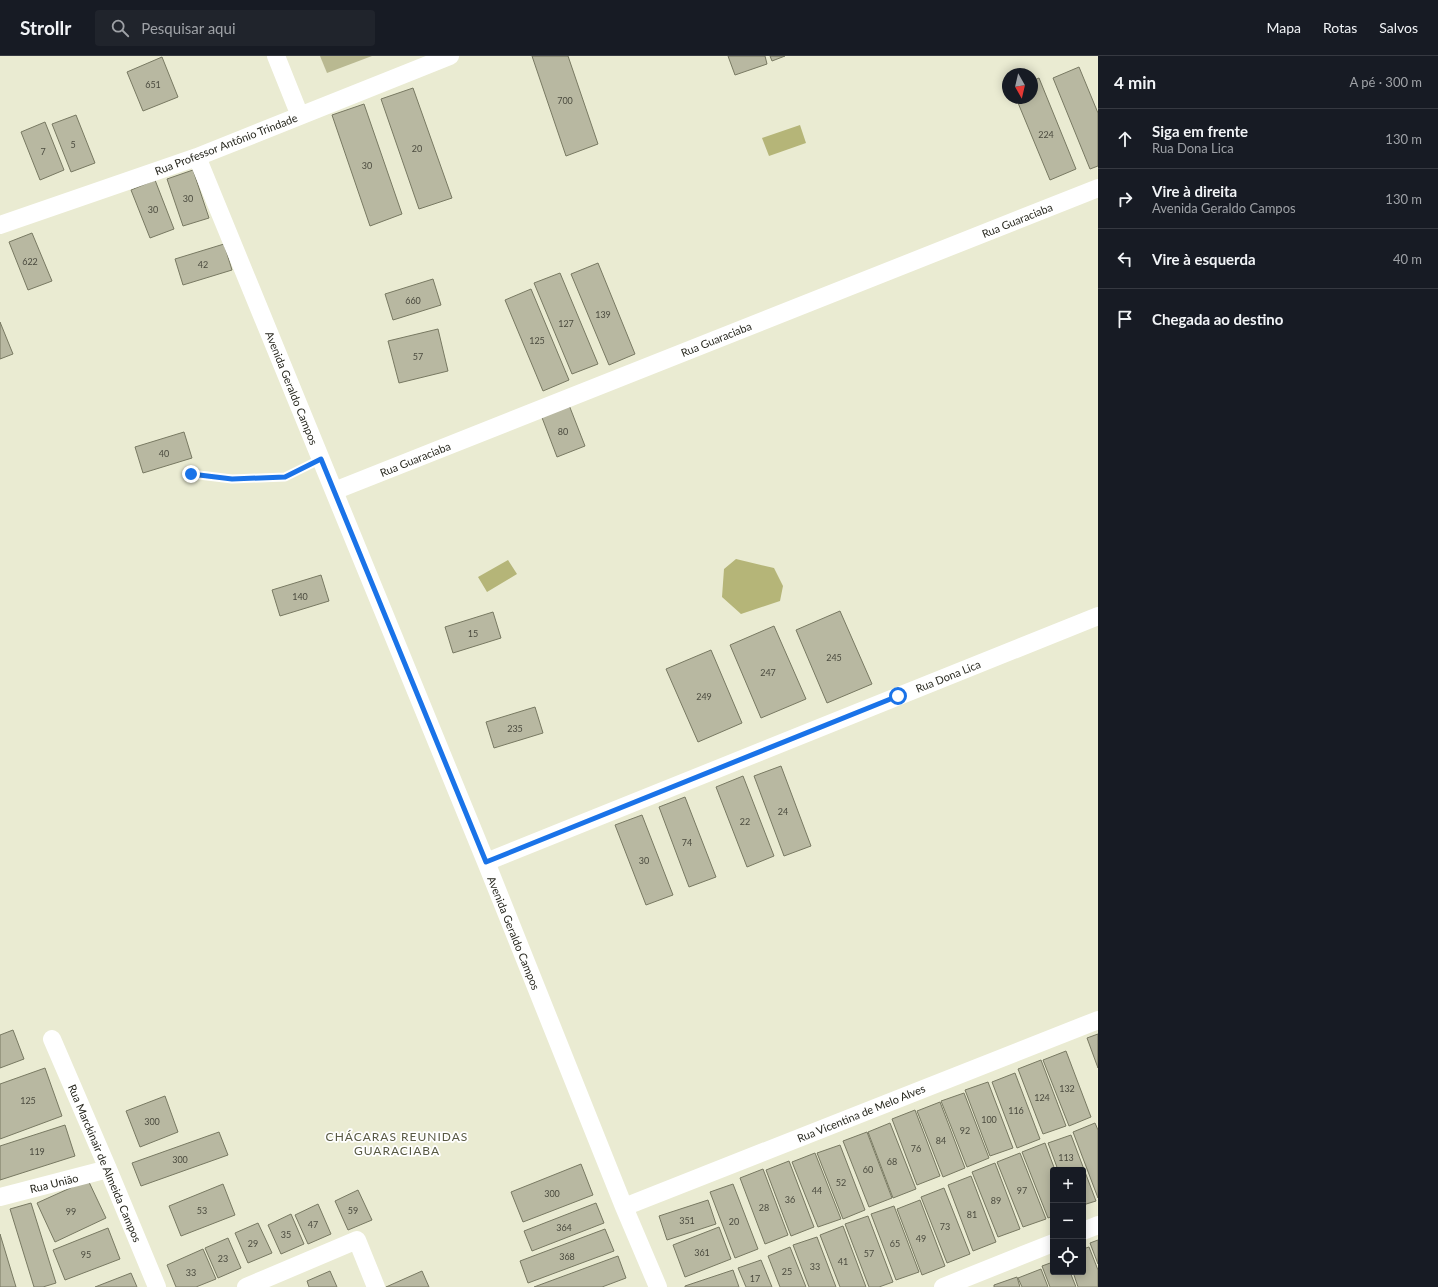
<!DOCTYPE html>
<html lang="pt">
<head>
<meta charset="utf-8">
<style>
	:root { --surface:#171b24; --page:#20242c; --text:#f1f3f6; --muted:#9ea1a6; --line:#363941 }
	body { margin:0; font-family:Lato,sans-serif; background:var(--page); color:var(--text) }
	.controls { position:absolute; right:12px; bottom:12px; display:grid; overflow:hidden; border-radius:4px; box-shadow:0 2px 10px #0003 }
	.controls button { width:36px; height:36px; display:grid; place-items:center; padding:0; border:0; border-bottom:1px solid var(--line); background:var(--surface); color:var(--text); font:20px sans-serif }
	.compass { position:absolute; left:1002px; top:12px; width:36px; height:36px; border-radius:50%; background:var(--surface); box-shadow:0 2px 10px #0003; rotate:172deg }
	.stop { position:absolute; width:12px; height:12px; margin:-9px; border:3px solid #1a73e8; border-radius:50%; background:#fff }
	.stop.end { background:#1a73e8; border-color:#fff; box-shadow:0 1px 4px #0008 }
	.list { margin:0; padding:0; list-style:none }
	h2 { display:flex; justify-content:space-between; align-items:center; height:52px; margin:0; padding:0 16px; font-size:17px }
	h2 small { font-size:13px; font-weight:400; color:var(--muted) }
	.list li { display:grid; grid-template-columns:26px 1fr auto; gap:12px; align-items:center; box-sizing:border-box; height:60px; padding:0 16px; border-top:1px solid var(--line) }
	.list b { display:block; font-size:15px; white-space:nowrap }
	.list p { margin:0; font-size:13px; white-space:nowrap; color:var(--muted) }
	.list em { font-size:13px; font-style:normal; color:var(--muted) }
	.icon { flex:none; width:22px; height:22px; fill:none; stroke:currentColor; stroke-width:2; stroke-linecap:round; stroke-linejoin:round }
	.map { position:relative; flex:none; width:1098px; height:1231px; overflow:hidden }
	header { display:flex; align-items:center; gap:24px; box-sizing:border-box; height:56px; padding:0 20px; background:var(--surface); border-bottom:1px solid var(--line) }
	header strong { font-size:19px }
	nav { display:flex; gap:22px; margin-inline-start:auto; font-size:14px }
	.search { width:280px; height:36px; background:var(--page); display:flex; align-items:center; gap:10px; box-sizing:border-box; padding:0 14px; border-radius:4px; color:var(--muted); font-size:15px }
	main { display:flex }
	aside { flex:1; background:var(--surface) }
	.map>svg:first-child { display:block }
</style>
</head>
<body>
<header>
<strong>Strollr</strong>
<div class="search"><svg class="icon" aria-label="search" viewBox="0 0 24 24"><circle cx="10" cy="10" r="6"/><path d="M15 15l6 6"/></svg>Pesquisar aqui</div>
<nav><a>Mapa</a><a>Rotas</a><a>Salvos</a></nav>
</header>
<main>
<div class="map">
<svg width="1098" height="1231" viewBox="0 0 1098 1231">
	<rect width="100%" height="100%" fill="#eaebd2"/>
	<path fill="#b9b991" d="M320,0h52l-45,17z"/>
	<path fill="#b5b578" d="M800,69l6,18 -37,13 -7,-18z
		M736,503l38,9 9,18 -3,15 -39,13 -19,-17 2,-28z
		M508,504l9,14 -30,18 -9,-15z"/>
	<path fill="#b8b8a1" stroke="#787962" d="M532,0h36l30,88 -32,12z
		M728,0h37l2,8 -32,11z
		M770,0h15l-13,5z
		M162,1l16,40 -35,14 -16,-39z
		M1079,11l19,46v53l-8,3 -37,-91z
		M1039,22l37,91 -26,11 -34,-82h16v-17z
		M413,32l39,110 -33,11 -38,-110z
		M364,48l38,110 -32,12 -38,-111z
		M76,59l19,48 -24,9 -19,-48z
		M45,66l19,48 -24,10 -19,-48z
		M193,114l16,48 -26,8 -16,-47z
		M155,124l19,49 -24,9 -19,-48z
		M32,177l20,48 -24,9 -19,-48z
		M224,188l8,26 -49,15 -8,-26z
		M598,207l37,91 -26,11 -38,-91z
		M560,217l38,91 -26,10 -38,-91z
		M433,223l8,26 -48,15 -8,-26z
		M531,233l38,91 -26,11 -38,-91z
		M0,266l13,32 -13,5z
		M438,273l10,42 -49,12 -11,-42z
		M569,349l16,41 -28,11 -16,-42z
		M184,376l8,26 -49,15 -8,-26z
		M321,519l8,26 -49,15 -8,-26z
		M840,555l32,73 -45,19 -31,-73z
		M493,556l8,26 -48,15 -8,-26z
		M774,570l32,73 -45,19 -31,-73z
		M711,594l31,73 -44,19 -32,-73z
		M535,651l8,26 -49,15 -8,-26z
		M781,710l30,80 -27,10 -30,-80z
		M743,720l31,80 -27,11 -31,-80z
		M685,741l31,80 -27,10 -30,-80z
		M642,759l31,80 -27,10 -31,-80z
		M13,974l11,29 -24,9v-33z
		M1098,978v34l-11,-30z
		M1066,995l25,66 -22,9 -26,-66z
		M1041,1004l25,66 -23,8 -25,-65z
		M45,1012l17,48 -62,23v-55z
		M1015,1017l25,66 -23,9 -25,-66z
		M988,1026l25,66 -23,8 -25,-66z
		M964,1037l25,65 -22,9 -26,-66z
		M165,1040l13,36 -38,15 -14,-36z
		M940,1046l25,66 -22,9 -26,-66z
		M915,1054l25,66 -23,9 -25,-66z
		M890,1067l26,66 -23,9 -25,-66z
		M1095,1067l3,7v68l-25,-66z
		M65,1069l10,31 -75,24v-34z
		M219,1076l9,23 -87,31 -9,-23z
		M867,1076l25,66 -23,9 -26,-66z
		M1071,1079l25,66 -13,4v-35h-25l-10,-27z
		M1045,1087l10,27h-2v46l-5,2 -26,-66z
		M840,1089l25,65 -22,9 -26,-66z
		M815,1097l26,66 -23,8 -26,-65z
		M1020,1097l26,66 -23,8 -26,-65z
		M789,1105l25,66 -23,9 -25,-66z
		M995,1107l25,66 -22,8 -26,-65z
		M581,1108l12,31 -70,27 -12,-30z
		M763,1113l25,66 -23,9 -25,-66z
		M971,1120l25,66 -23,9 -25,-66z
		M88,1124l18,38 -51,24 -18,-39z
		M223,1128l12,31 -54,21 -12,-30z
		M733,1128l25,65 -23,9 -25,-66z
		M944,1132l26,66 -23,9 -26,-66z
		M358,1134l14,30 -24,10 -13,-29z
		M708,1144l8,24 -49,16 -8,-24z
		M920,1144l25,66 -23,9 -25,-66z
		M31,1147l25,80 -13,4h-9l-24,-78z
		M596,1147l8,20 -72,28 -8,-20z
		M318,1148l13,30 -23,10 -13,-29z
		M894,1150l25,66 -23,8 -25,-66z
		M291,1158l13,30 -23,10 -13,-29z
		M868,1160l25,66 -14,5h-10l-24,-63z
		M258,1167l14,30 -24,10 -13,-30z
		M843,1170l23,61h-26l-20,-52z
		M719,1171l12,32 -46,18 -12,-32z
		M108,1172l12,31 -55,21 -12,-30z
		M605,1173l9,22 -86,32 -8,-22z
		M0,1178l16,53h-16z
		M817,1181l19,50h-27l-16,-42z
		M228,1182l13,30 -23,10 -13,-30z
		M1098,1184v24l-8,-21z
		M790,1191l16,40h-26l-12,-31z
		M1089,1191l9,23v17h-20l-5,-15h10v-23z
		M203,1193l13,30 -20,8h-20l-9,-22z
		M618,1200l8,22 -24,9h-68z
		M761,1204l11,27h-26l-8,-19z
		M1053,1206v10h17l6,15h-26l-8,-21z
		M1041,1213l7,18h-26l-4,-9z
		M733,1214l6,17h-54v-1z
		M330,1215l7,16h-28l-2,-6z
		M422,1215l7,16h-43z
		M131,1217l6,14h-42z
		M1017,1221l3,10h-26v-2z"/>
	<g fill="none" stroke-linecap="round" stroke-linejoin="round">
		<path stroke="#fff" stroke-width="9" d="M191,418l41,5 53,-2 36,-18"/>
		<path stroke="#fff" stroke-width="18" d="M276,0l24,60
			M197,101l289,705 138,345 34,80
			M0,169l197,-68 253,-101
			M334,435l764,-303
			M486,806l612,-246
			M52,983l56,130 49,118
			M0,1141l108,-28
			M624,1151l474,-187
			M1083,1175l15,-6
			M246,1231l111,-47 19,47
			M943,1231l110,-44"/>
	</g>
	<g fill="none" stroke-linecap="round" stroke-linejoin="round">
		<path stroke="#1a73e8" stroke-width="5" d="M191,418l41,5 53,-2 36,-18 165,403 412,-166"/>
	</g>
	<g text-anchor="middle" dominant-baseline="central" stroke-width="3.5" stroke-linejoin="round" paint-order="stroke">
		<g font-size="9" fill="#4b4b3f">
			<text x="153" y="28">651</text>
			<text x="565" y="44">700</text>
			<text x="1046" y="78">224</text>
			<text x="73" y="88">5</text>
			<text x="417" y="92">20</text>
			<text x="43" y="95">7</text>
			<text x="367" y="109">30</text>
			<text x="188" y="142">30</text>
			<text x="153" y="153">30</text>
			<text x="30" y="205">622</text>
			<text x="203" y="208">42</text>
			<text x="413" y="244">660</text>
			<text x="603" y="258">139</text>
			<text x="566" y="267">127</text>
			<text x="537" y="284">125</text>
			<text x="418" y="300">57</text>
			<text x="563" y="375">80</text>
			<text x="164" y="397">40</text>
			<text x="300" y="540">140</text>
			<text x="473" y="577">15</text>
			<text x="834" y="601">245</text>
			<text x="768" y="616">247</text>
			<text x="704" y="640">249</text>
			<text x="515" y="672">235</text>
			<text x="783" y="755">24</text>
			<text x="745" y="765">22</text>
			<text x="687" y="786">74</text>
			<text x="644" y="804">30</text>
			<text x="1067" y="1032">132</text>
			<text x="1042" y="1041">124</text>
			<text x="28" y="1044">125</text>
			<text x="1016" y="1054">116</text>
			<text x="989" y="1063">100</text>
			<text x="152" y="1065">300</text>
			<text x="965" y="1074">92</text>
			<text x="941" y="1084">84</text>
			<text x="916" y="1092">76</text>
			<text x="37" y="1095">119</text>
			<text x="1066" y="1101">113</text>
			<text x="180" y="1103">300</text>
			<text x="892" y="1105">68</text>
			<text x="868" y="1113">60</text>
			<text x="841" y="1126">52</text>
			<text x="817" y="1134">44</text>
			<text x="1022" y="1134">97</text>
			<text x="552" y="1137">300</text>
			<text x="790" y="1143">36</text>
			<text x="996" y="1144">89</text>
			<text x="764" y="1151">28</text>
			<text x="202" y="1154">53</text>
			<text x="353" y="1154">59</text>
			<text x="71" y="1155">99</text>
			<text x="972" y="1158">81</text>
			<text x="687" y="1164">351</text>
			<text x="734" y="1165">20</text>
			<text x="313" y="1168">47</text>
			<text x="945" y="1170">73</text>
			<text x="564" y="1171">364</text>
			<text x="286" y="1178">35</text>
			<text x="921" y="1182">49</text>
			<text x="253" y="1187">29</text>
			<text x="895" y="1187">65</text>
			<text x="702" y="1196">361</text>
			<text x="869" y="1197">57</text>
			<text x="86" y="1198">95</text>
			<text x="567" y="1200">368</text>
			<text x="223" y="1202">23</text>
			<text x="843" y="1205">41</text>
			<text x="815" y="1210">33</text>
			<text x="787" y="1215">25</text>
			<text x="191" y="1216">33</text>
			<text x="755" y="1222">17</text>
		</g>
		<g font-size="11" fill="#27271e" stroke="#fff">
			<text transform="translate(226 88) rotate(-21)">Rua Professor Antônio Trindade</text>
			<text transform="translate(1017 164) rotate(-22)">Rua Guaraciaba</text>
			<text transform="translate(716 283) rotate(-22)">Rua Guaraciaba</text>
			<text transform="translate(292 332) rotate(68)">Avenida Geraldo Campos</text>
			<text transform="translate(415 403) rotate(-22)">Rua Guaraciaba</text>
			<text transform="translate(948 620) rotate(-22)">Rua Dona Lica</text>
			<text transform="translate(514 877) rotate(68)">Avenida Geraldo Campos</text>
			<text transform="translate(861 1057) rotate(-22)">Rua Vicentina de Melo Alves</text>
			<text transform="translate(105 1107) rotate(67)">Rua Marckinair de Almeida Campos</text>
			<text transform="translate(54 1127) rotate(-14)">Rua União</text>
		</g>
		<g font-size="12" letter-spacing="1" fill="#585943" stroke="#fff">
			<text x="397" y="1080">CHÁCARAS REUNIDAS<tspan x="397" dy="14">GUARACIABA</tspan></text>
		</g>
	</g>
</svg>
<div class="controls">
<button>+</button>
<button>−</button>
<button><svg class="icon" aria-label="locate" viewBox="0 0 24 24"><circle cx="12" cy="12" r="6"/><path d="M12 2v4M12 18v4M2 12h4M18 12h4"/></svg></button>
</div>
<svg class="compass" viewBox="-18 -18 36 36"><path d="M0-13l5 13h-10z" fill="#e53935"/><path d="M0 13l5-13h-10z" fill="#9ea1a6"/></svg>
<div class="stop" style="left:898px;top:640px"></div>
<div class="stop end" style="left:191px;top:418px"></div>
</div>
<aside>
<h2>4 min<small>A pé · 300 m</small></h2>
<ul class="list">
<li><svg class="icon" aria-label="ahead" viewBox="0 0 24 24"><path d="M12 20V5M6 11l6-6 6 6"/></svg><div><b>Siga em frente</b><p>Rua Dona Lica</p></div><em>130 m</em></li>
<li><svg class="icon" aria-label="right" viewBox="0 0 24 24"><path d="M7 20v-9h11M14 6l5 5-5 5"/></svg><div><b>Vire à direita</b><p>Avenida Geraldo Campos</p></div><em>130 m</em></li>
<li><svg class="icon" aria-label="left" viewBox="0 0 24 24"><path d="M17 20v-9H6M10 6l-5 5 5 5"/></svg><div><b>Vire à esquerda</b></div><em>40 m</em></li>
<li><svg class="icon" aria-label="arrive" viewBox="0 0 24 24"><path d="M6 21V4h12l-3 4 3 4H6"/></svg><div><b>Chegada ao destino</b></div></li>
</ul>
</aside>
</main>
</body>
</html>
